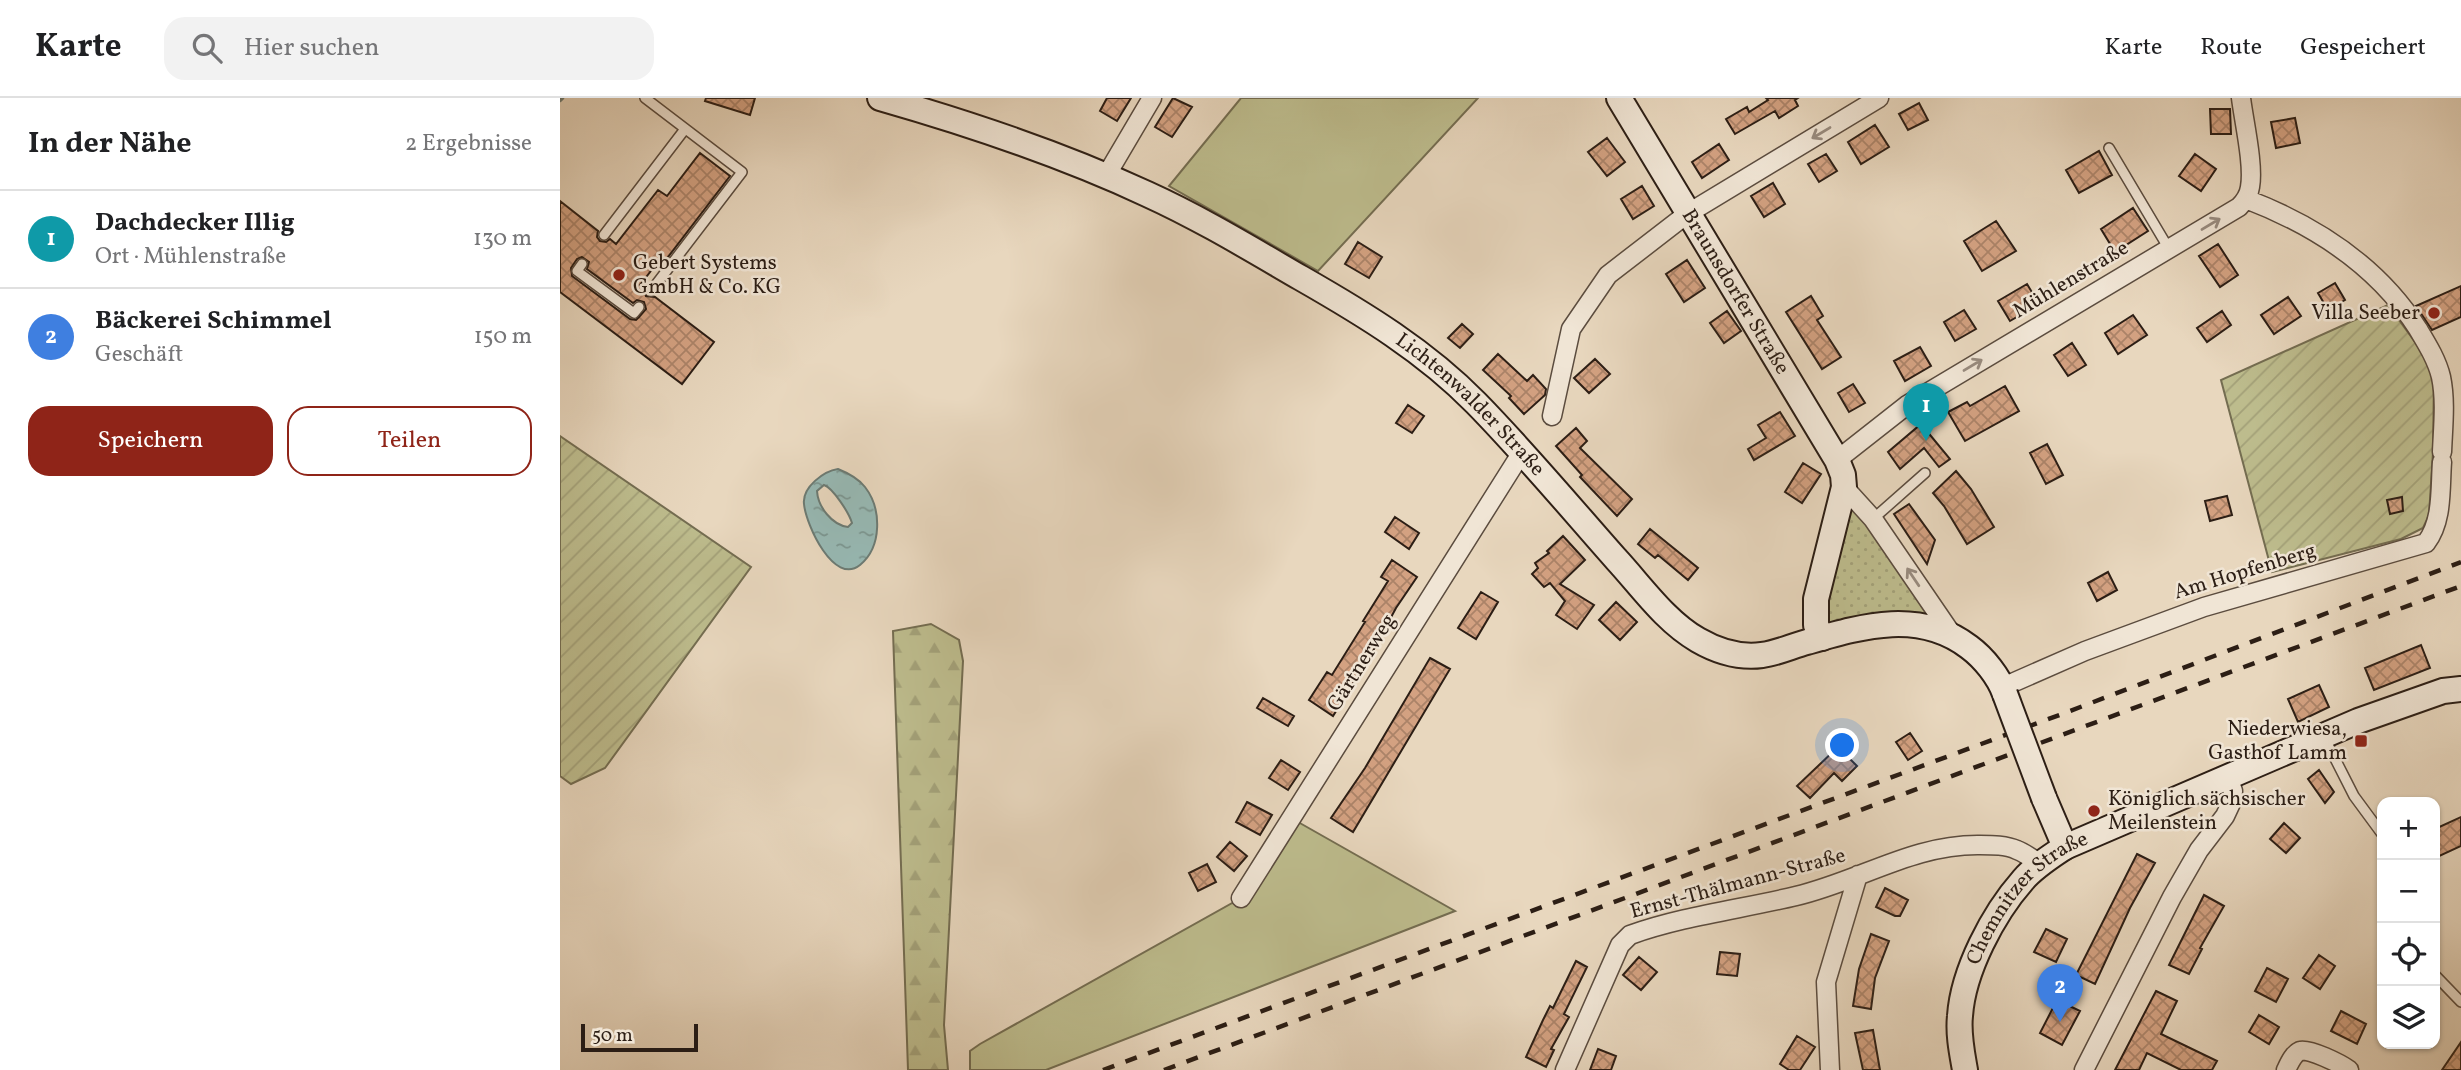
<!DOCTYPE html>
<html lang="de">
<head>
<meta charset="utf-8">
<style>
	:root { --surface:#fff; --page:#f2f2f2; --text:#202124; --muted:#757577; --line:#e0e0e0; --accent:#8f2418 }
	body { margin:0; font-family:Vollkorn,serif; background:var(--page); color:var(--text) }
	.controls { position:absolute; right:21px; bottom:21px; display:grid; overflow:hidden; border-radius:14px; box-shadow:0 2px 5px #0004 }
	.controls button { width:63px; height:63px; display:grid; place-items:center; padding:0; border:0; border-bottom:2px solid var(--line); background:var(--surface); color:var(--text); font:35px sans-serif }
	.scale { position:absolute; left:21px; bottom:18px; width:117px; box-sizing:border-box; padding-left:7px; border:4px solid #2c1e15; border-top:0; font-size:19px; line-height:24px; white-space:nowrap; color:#2c1e15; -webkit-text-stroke:5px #f0e5d5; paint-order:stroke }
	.you { position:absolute; left:1283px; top:648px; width:24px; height:24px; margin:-18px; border:5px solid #fff; border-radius:50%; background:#1a73e8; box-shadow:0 0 0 10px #1a73e833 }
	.badge { display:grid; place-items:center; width:46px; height:46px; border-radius:50%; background:var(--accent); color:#fff; font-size:23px; font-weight:700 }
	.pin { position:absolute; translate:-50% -58px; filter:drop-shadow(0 2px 4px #0008) }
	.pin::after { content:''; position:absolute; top:37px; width:24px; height:21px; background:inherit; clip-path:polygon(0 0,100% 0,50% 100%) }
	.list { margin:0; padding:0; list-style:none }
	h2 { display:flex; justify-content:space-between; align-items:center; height:91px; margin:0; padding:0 28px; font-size:30px }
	h2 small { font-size:23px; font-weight:400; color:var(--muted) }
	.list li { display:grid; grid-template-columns:46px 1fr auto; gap:21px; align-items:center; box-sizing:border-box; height:98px; padding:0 28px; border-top:2px solid var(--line) }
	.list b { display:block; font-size:26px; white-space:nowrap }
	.list p { margin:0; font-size:23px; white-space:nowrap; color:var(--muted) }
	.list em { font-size:23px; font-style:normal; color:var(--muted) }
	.actions { display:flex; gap:14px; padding:21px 28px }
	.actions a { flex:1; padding:16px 0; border:2px solid var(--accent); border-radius:21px; text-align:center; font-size:24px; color:var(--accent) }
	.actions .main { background:var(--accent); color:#fff }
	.icon { flex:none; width:38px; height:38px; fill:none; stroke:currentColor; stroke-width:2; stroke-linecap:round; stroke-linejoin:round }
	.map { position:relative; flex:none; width:1901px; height:972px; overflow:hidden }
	header { display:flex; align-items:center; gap:42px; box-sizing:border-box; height:98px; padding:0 35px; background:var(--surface); border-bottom:2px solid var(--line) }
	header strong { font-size:33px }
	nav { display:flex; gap:38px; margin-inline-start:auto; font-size:24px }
	.search { width:490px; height:63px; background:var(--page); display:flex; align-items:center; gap:18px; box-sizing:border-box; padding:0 24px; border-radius:21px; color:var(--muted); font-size:26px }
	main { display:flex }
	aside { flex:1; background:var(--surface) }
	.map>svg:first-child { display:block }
</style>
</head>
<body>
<header>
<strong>Karte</strong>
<div class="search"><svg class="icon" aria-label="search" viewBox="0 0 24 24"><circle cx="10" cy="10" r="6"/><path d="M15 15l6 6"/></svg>Hier suchen</div>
<nav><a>Karte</a><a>Route</a><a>Gespeichert</a></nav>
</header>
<main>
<aside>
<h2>In der Nähe<small>2 Ergebnisse</small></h2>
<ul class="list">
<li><span class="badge" style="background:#0f9aa8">1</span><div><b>Dachdecker Illig</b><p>Ort · Mühlenstraße</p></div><em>130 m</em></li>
<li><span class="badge" style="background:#3f7fe0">2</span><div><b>Bäckerei Schimmel</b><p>Geschäft</p></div><em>150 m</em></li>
</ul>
<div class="actions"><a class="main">Speichern</a><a>Teilen</a></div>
</aside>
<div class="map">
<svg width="1901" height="972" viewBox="0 0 1901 972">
	<defs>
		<pattern id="forest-firs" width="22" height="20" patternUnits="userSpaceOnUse" patternTransform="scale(1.75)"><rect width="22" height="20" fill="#bdbc8d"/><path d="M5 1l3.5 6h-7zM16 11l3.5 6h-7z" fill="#a3a179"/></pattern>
		<pattern id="park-dots" width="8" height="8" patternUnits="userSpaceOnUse" patternTransform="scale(1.75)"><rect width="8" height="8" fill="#bdbc8d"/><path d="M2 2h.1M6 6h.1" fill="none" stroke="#a3a179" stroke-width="1.8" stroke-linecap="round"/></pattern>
		<pattern id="garden-furrows" width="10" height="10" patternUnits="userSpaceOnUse" patternTransform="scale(1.75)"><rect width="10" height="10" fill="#bdbc8d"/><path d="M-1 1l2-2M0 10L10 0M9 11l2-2" fill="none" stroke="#a3a179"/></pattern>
		<pattern id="water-ripples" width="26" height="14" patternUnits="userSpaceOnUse" patternTransform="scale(1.75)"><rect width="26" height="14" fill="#97b9b4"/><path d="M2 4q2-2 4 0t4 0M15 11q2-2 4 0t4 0" fill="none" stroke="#7b9691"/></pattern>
		<pattern id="building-cross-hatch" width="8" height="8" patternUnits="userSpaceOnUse" patternTransform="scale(1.75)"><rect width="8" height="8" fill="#d3a181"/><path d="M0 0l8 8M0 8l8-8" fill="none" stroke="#ab8368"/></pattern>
	</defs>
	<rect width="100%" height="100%" fill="#e8d7be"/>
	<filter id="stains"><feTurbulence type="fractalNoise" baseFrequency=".00286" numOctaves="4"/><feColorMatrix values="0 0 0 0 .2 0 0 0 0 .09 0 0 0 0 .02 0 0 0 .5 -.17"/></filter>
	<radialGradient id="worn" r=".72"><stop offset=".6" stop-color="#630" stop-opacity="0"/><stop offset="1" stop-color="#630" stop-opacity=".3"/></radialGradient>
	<path fill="#bdbc8d" stroke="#746d51" stroke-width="2" d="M681,0h237l-160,173 -149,-85z
		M731,720l164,93 -409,159h-76v-19l10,-7 261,-146z"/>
	<path fill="url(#forest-firs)" stroke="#746d51" stroke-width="2" d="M371,526l28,16 4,21 -19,364 4,45h-40l-15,-439z"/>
	<path fill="url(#park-dots)" stroke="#746d51" stroke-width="2" d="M1284,389l107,146 -129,5z"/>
	<path fill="url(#garden-furrows)" stroke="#746d51" stroke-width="2" d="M1828,207l35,48 11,21 -1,78 -4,63 -6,13 -22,11 -129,33 -51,-192z
		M0,338l191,131 -146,201 -34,16 -11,-8z"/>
	<path fill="url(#water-ripples)" stroke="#6c7b74" stroke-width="2" fill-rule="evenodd" d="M278,371c10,4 20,9 27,18 17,22 17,60 -5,78 -26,21 -54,-40 -56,-61 -2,-17 20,-33 34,-35zM264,387c9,3 25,28 28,38l-4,4c-16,-2 -30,-20 -31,-36z"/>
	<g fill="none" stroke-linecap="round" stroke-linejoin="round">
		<path stroke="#6c7b74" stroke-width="4.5" d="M0,2l2,-2"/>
	</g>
	<path fill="url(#building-cross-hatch)" stroke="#2c1e15" stroke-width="2" fill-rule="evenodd" d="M146,0h49l-5,17 -45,-14z
		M547,0h24l-14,23 -17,-10z
		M613,0l19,9 -20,30 -17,-10z
		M1206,0h32l-3,2 3,6 -19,12 -4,-7 -40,23 -9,-15 21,-12 2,5 19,-12z
		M1359,5l9,17 -20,10 -9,-16z
		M1650,11h20l1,25h-20z
		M1735,20l5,25 -24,5 -5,-26z
		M1315,27l14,22 -28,17 -13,-22z
		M1047,40l18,24 -18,14 -19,-24z
		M1159,46l10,16 -27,18 -10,-16z
		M1539,53l13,24 -33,18 -13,-23z
		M140,55l30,23 -65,85 -4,-3 -21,27 5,4 1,7 9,1 59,45 -32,42 -122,-92v-91l38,30 -1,6 3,4 6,1 4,-3 6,5 42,-54 9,6zM22,159l7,5 -2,7 46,34 4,-3 7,2 2,7 -7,8 -3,3 -6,-1 -58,-43 -1,-8 6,-9z
		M1266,56l11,17 -18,11 -11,-18z
		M1635,56l21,15 -15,22 -22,-15z
		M1213,85l12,21 -21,13 -13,-21z
		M1082,88l12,20 -21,13 -12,-20z
		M1573,110l15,23 -33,21 -14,-23z
		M1436,123l20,30 -34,20 -18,-30z
		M798,144l24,15 -13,21 -24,-14z
		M1658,146l20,31 -18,12 -21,-31z
		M1127,162l18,28 -21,14 -18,-28z
		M1775,185l10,17 -17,10 -10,-17z
		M1467,186l12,20 -29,17 -12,-20z
		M1901,188v31l-29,13 -16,-24z
		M1251,198l12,20 -6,4 24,37 -19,12 -36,-57z
		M1728,199l13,19 -27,18 -13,-19z
		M1404,212l12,19 -21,12 -11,-19z
		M1167,213l14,20 -17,12 -14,-20z
		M1662,213l9,14 -24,17 -10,-14z
		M1573,217l14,20 -29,19 -13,-21z
		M902,226l11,10 -13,14 -12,-10z
		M1512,245l14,22 -18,11 -14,-21z
		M1360,249l11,19 -26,15 -11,-20z
		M938,256l29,27 6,-6 13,14 -1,6 -21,19 -15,-16 2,-2 -28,-26z
		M1035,261l15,15 -21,19 -15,-15z
		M1293,286l12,19 -16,9 -11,-19z
		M1445,288l14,25 -54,30 -17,-29 19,-10 3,4z
		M848,307l16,11 -12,17 -16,-10z
		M1220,314l15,24 -41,24 -6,-11 18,-11 -8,-13z
		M1361,326l29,35 -11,8 -15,-19 -24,21 -12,-17z
		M1016,330l11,13 -7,7 52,51 -15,17 -37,-39 2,-2 -26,-29z
		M1487,346l16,31 -17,9 -16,-31z
		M1243,365l18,11 -19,29 -17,-11z
		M1396,373l15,18 23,38 -27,17 -23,-38 -11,-13z
		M1667,398l5,19 -22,6 -5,-20z
		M1842,399l1,14 -13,3 -3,-14z
		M1349,406l26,36 -8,24 -33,-50z
		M835,419l24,16 -10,16 -24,-17z
		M1090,431l48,39 -10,12 -30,-25 -3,3 -17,-14z
		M1003,438l22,24 -25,24 34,21 -17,24 -21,-14 9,-14 -15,-18 -6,4 -12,-13 6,-6 -3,-5 14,-10 -2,-2z
		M832,462l25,17 -21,31 -22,41 -41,67 -24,-16 18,-28 5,3 33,-53 -2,-1 25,-40 -7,-4z
		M1548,474l9,18 -20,11 -9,-18z
		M921,494l17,10 -22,37 -18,-11z
		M1056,504l21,20 -17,18 -21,-20z
		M1861,547l9,23 -56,22 -9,-22z
		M870,560l20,11 -97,163 -22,-14 34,-50z
		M1759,587l10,22 -31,15 -10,-23z
		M703,600l31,18 -6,10 -31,-18z
		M1350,635l12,18 -14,9 -12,-18z
		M1278,649l19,19 -15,15 -8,-8 -24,25 -13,-12z
		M721,662l19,12 -12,18 -19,-12z
		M1759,672l15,22 -9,11 -17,-24z
		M687,704l25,13 -12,20 -24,-13z
		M1901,719v29l-26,12v-29z
		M1724,725l16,15 -14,15 -16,-14z
		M670,744l17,14 -13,15 -17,-14z
		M1577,756l18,9 -25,45 -35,76 -19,-9z
		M647,766l9,18 -18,9 -9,-18z
		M1325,790l23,12 -8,16h-5l-19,-9z
		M1644,797l20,11 -24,42 2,1 -13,25 -20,-9z
		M1486,831l21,10 -11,23 -22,-10z
		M1311,836l18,7 -14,37 -4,31 -18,-3 6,-37z
		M1160,854l20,2 -3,22 -20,-2z
		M1759,857l16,11 -15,23 -17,-11z
		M1079,859l18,15 -16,18 -18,-15z
		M1016,863l11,6 -23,47 5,3 -18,32 3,1 -8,17 -20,-10 17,-37 7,-14 3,2z
		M1707,870l21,11 -12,23 -21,-11z
		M1596,893l21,10 -16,33 56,27 -5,9h-31l-34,-17 -8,17h-24z
		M1497,902l23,11 -18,34 -22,-12z
		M1781,913l25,13 -9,20 -26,-13z
		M1699,917l20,12 -10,17 -20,-12z
		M1313,932l7,40h-17l-8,-37z
		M1237,938l18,11 -15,23h-11l-9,-6z
		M1901,944v28h-19z
		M1038,951l18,7 -5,14h-21z"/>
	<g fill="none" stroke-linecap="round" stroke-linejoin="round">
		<defs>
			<path id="lane" d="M85,0l97,74 -91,119
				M1549,50l60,101
				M44,137l81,-106
				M22,166l-5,7 57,42 5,-6
				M1313,421l52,-46
				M1764,639l30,59 28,38
				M1875,877l26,27"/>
			<path id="street" d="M546,78l46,-78
				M1686,101c68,26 132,67 172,130 9,15 19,31 23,48 5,24 2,50 1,75
				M992,318l19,-87 37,-54 79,-61 192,-116
				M1277,362l70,-55 332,-198c6,-6 10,-12 11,-20 4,-22 -6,-65 -9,-89
				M1284,389l29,32 78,114
				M1443,589l82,-36 119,-44 222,-64c17,-22 14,-54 16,-81
				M681,800l281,-446
				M1005,972l55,-125 10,-10c53,-19 112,-26 166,-39 64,-15 117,-52 184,-51 13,0 26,0 37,5 8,3 16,9 23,14
				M1270,972l-4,-88 32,-107
				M1524,972l88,-173 27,-47 26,-34 7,-15 1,-10 -5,-14
				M1726,972c3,-6 7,-16 14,-19 9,-3 41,13 49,19"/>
			<g id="secondary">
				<path id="s1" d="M320,0c91,26 181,56 267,96 53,24 104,55 154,84 63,36 124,73 175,125 49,50 94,104 140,156 25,27 49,62 82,81 19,11 41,18 64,15 16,-2 30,-9 45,-13 56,-16 112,-33 162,5 15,11 30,30 36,47"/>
				<path id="s2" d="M1059,0l218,362 6,15 1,12 -28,112v26l6,13"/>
				<path d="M1484,700l21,49"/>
				<path id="s3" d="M1405,972c-3,-17 -7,-36 -5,-54 3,-45 33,-102 63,-136 11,-13 27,-23 42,-33l293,-126 85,-30 18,-2"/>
			</g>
		</defs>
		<use href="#lane" stroke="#5b4c3f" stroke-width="12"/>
		<use href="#street" stroke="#5b4c3f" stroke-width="21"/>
		<use href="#secondary" stroke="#2c1e15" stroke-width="28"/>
		<use href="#lane" stroke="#f0e5d5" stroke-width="9"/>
		<use href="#street" stroke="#f0e5d5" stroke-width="18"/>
		<use href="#secondary" stroke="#f0e5d5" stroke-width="24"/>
		<path stroke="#2c1e15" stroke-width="4.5" stroke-dasharray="12 12" stroke-linecap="butt" d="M543,972l959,-356 399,-152
			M604,972l1297,-484"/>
		<defs>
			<path id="secondary-bridge" d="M1445,596l39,104"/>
		</defs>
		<use href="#secondary-bridge" stroke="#2c1e15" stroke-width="28" stroke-linecap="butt"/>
		<use href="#secondary-bridge" stroke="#f0e5d5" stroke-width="24"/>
	</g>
	<defs><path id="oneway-shaft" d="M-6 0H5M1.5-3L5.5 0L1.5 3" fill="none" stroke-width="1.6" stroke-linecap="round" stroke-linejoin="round" transform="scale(1.75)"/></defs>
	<g stroke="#988b7f">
		<use href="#oneway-shaft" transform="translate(1261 35) rotate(149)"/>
		<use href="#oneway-shaft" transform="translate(1651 126) rotate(-31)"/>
		<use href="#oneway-shaft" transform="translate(1413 267) rotate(-31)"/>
		<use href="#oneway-shaft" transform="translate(1353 479) rotate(-124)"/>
	</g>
	<g fill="#8f2418" stroke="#f0e5d5" stroke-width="2.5">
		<circle cx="59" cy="177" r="7"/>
		<circle cx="1874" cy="215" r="7"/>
		<rect x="1794" y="636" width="14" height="14" rx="3.5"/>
		<circle cx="1534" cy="713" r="7"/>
	</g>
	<g text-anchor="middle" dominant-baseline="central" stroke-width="5" stroke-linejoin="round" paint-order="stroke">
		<g font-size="21" fill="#2c1e15" stroke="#f0e5d5" text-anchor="start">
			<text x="73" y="165">Gebert Systems<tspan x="73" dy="24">GmbH &amp; Co. KG</tspan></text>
			<text x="1860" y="215" text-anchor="end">Villa Seeber</text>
			<text x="1787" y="631" text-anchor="end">Niederwiesa,<tspan x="1787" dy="24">Gasthof Lamm</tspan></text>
			<text x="1548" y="701">Königlich sächsischer<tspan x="1548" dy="24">Meilenstein</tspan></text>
		</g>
		<g font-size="21" fill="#2c1e15" stroke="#f0e5d5">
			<text transform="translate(1511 182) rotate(-31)">Mühlenstraße</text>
			<text stroke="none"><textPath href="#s2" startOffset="226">Braunsdorfer Straße</textPath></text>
			<text stroke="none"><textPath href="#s1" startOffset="672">Lichtenwalder Straße</textPath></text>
			<text transform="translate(1685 474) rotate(-17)">Am Hopfenberg</text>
			<text transform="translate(802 565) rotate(-58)">Gärtnerweg</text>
			<text transform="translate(1178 786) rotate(-15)">Ernst-Thälmann-Straße</text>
			<text stroke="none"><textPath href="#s3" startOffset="196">Chemnitzer Straße</textPath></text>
		</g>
	</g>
	<rect width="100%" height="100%" filter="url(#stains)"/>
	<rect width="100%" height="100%" fill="url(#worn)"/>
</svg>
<div class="controls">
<button>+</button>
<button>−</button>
<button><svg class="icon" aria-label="locate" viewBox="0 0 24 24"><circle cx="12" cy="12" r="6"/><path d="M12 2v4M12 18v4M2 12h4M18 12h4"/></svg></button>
<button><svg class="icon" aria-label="layers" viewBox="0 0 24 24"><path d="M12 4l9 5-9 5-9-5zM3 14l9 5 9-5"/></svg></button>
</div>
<div class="scale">50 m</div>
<div class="you"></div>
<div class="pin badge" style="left:1366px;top:343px;background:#0f9aa8">1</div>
<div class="pin badge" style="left:1500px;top:924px;background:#3f7fe0">2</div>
</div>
</main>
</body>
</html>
